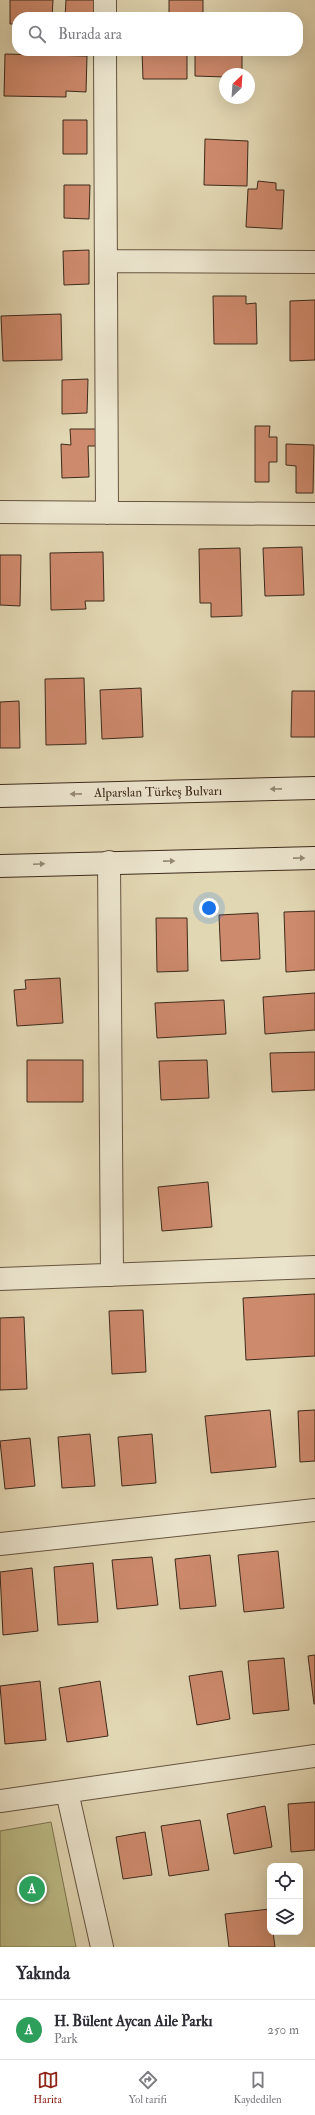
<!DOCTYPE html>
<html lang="tr">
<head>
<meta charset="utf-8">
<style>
	:root { --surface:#fff; --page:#f7f7f7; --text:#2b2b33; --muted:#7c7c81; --line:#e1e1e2; --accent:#8f2418 }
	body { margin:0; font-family:"IM FELL Double Pica",serif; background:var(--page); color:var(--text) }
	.controls { position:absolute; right:12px; bottom:12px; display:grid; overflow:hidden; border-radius:8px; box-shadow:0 4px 16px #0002 }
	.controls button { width:36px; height:36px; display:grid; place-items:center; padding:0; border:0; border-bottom:1px solid var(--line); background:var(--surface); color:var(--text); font:20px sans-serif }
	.compass { position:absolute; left:219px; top:68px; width:36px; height:36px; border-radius:50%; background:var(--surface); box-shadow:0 4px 16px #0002; rotate:25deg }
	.you { position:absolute; left:209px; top:908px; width:14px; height:14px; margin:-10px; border:3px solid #fff; border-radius:50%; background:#1a73e8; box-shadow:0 0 0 6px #1a73e833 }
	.badge { display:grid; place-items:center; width:26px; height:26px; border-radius:50%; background:var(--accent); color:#fff; font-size:13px; font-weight:700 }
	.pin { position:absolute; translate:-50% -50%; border:2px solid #fff; box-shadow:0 1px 4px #0006 }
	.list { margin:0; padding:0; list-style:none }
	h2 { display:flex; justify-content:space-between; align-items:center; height:52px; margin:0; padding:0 16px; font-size:17px }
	h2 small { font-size:13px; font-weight:400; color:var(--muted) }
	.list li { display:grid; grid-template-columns:26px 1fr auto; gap:12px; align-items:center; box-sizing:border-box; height:60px; padding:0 16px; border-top:1px solid var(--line) }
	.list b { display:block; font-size:15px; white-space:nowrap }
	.list p { margin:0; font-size:13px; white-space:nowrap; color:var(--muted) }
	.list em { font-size:13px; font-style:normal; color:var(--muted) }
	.icon { flex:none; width:22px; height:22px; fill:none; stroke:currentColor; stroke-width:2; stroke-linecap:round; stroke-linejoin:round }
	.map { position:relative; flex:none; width:315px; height:1947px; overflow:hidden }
	.search { position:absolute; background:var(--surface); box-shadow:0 4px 16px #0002; left:12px; right:12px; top:12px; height:44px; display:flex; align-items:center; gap:10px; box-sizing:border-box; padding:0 14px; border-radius:16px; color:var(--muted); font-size:15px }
	.sheet { height:112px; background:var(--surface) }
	nav { display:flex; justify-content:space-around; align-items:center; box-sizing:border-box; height:56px; border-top:1px solid var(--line); background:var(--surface); font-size:11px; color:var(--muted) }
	nav a { display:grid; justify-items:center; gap:2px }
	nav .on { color:var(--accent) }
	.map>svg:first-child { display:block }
</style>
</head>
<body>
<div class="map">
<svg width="315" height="1947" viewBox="0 0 315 1947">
	<rect width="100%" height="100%" fill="#e2d7b3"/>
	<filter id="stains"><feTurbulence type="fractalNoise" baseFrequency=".005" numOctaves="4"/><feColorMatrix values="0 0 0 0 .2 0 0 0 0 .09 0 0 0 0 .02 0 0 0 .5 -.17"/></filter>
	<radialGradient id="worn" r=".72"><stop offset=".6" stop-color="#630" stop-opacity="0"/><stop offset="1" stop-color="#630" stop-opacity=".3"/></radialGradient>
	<path fill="#bcbc87" stroke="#7c7351" d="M51,1822l25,125h-76v-116z"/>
	<path fill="#ce8a6d" stroke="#3d2a1b" d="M10,0h43l-1,17h-35v7h-7z
		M66,0h36l-1,17h-36z
		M169,0h34v16l-34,-2z
		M142,51h45v28h-44z
		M195,51h47v23h-17v3l-30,-1z
		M5,54l82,2 -1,36 -20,-1v6l-62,-1z
		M63,120h24v34h-24z
		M205,139l43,2 -1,45 -43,-1z
		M258,181l18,2v7h8l-2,39 -36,-2 2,-38h9z
		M64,185h26l-1,34 -25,-1z
		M89,250v34l-25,1 -1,-34z
		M213,296h33v8l10,-1 1,41h-43z
		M315,300v60l-25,1v-60z
		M61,314l1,46 -59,1 -2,-45z
		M88,379l-1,34 -25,1v-34z
		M255,426h15l-1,11h8v25h-8v20h-14z
		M70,429h27v17h-9l1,31 -27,1 -1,-34 10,1z
		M286,444l28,1 -1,48h-17v-27l-10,-1z
		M302,547l2,48 -39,1 -2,-48z
		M240,548l2,68 -31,1v-14h-11l-1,-54z
		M103,552l1,49h-19l1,8 -35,1 -1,-57z
		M0,555h21l-1,51 -20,-1z
		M84,678l2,66 -40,1 -1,-66z
		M141,688l2,49 -41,2 -2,-49z
		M292,691h23v46h-24z
		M19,701l1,47h-20v-46z
		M315,911v59l-29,2 -2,-60z
		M258,913l2,46 -39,2 -2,-46z
		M156,918h31l1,53 -31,1z
		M60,978l3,45 -46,3 -3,-36 12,-1 -1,-9z
		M315,993v37l-50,4 -2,-37z
		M224,1000l2,34 -69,4 -2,-35z
		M315,1052v38l-43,2 -2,-39z
		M27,1060h56v42h-56z
		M207,1060l2,38 -48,2 -2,-39z
		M208,1182l4,45 -50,4 -4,-44z
		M315,1294v62l-69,4 -3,-62z
		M143,1310l3,62 -34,2 -3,-63z
		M24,1317l3,72 -27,1v-72z
		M270,1410l6,57 -65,6 -6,-57z
		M315,1410v51l-15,1 -2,-51z
		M90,1434l5,52 -33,2 -4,-51z
		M152,1434l4,49 -34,3 -4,-49z
		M30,1438l5,48 -30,3 -5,-48z
		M278,1551l6,57 -40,4 -6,-57z
		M210,1555l6,51 -36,3 -5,-50z
		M152,1557l6,48 -41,4 -5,-49z
		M93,1563l5,59 -40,3 -4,-58z
		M32,1568l6,63 -35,4 -3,-63z
		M315,1655v49h-1l-6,-48z
		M284,1658l5,52 -36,4 -5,-53z
		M222,1671l8,48 -33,6 -8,-49z
		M40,1681l6,59 -41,4 -5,-58z
		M100,1681l8,55 -41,6 -8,-54z
		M315,1802v48l-24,2 -3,-48z
		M265,1806l7,41 -38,7 -7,-40z
		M200,1820l9,50 -40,6 -8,-50z
		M145,1832l7,43 -29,4 -7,-42z
		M270,1909v23h3l2,15h-46l-4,-33z"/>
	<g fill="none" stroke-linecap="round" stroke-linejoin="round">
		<defs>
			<path id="street" d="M105,0v17
				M105,51l2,462
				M106,261l209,1
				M0,512l315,2
				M109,862l3,413
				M0,1279l315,-12
				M0,1544l315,-34
				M67,1792l35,155
				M0,1801l315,-45"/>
			<path id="secondary" d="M0,796l315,-8
				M0,866l315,-8"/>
		</defs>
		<use href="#street" stroke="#665541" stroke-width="24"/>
		<use href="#secondary" stroke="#3d2a1b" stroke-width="24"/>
		<use href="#street" stroke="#ece5ce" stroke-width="22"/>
		<use href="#secondary" stroke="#ece5ce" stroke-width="22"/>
	</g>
	<defs><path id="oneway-solid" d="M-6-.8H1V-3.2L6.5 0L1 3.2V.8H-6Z"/></defs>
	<g fill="#948874">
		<use href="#oneway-solid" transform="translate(276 789) rotate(179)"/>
		<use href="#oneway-solid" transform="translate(76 794) rotate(179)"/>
		<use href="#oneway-solid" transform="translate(299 858) rotate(-1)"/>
		<use href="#oneway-solid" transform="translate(169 861) rotate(-1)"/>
		<use href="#oneway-solid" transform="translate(39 864) rotate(-2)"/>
	</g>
	<g text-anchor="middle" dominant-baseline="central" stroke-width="3" stroke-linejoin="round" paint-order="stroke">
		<g font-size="13" fill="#3d2a1b" stroke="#ece5ce">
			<text transform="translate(158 792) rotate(-1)">Alparslan Türkeş Bulvarı</text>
		</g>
	</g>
	<rect width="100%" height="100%" filter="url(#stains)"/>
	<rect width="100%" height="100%" fill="url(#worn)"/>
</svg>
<div class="controls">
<button><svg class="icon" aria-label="locate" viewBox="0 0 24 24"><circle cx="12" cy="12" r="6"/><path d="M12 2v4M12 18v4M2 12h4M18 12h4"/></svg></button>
<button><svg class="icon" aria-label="layers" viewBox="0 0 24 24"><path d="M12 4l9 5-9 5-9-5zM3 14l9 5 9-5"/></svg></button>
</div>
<svg class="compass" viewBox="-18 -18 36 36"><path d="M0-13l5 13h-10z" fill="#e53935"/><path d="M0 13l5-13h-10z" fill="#7c7c81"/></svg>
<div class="you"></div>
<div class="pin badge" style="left:32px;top:1889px;background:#2e9e5b">A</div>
<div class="search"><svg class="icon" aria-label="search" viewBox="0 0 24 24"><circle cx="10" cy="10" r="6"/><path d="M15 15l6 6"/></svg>Burada ara</div>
</div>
<section class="sheet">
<h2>Yakında<small></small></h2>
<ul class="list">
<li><span class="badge" style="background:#2e9e5b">A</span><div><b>H. Bülent Aycan Aile Parkı</b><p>Park</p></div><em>250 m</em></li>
</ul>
</section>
<nav>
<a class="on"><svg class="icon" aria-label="map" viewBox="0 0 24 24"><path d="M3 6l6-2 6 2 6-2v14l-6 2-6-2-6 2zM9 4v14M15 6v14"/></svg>Harita</a>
<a><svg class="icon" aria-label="directions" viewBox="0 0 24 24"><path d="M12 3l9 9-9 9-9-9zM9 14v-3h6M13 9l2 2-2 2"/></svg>Yol tarifi</a>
<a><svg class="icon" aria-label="saved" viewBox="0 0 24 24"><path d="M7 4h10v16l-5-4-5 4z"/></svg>Kaydedilen</a>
</nav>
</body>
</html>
